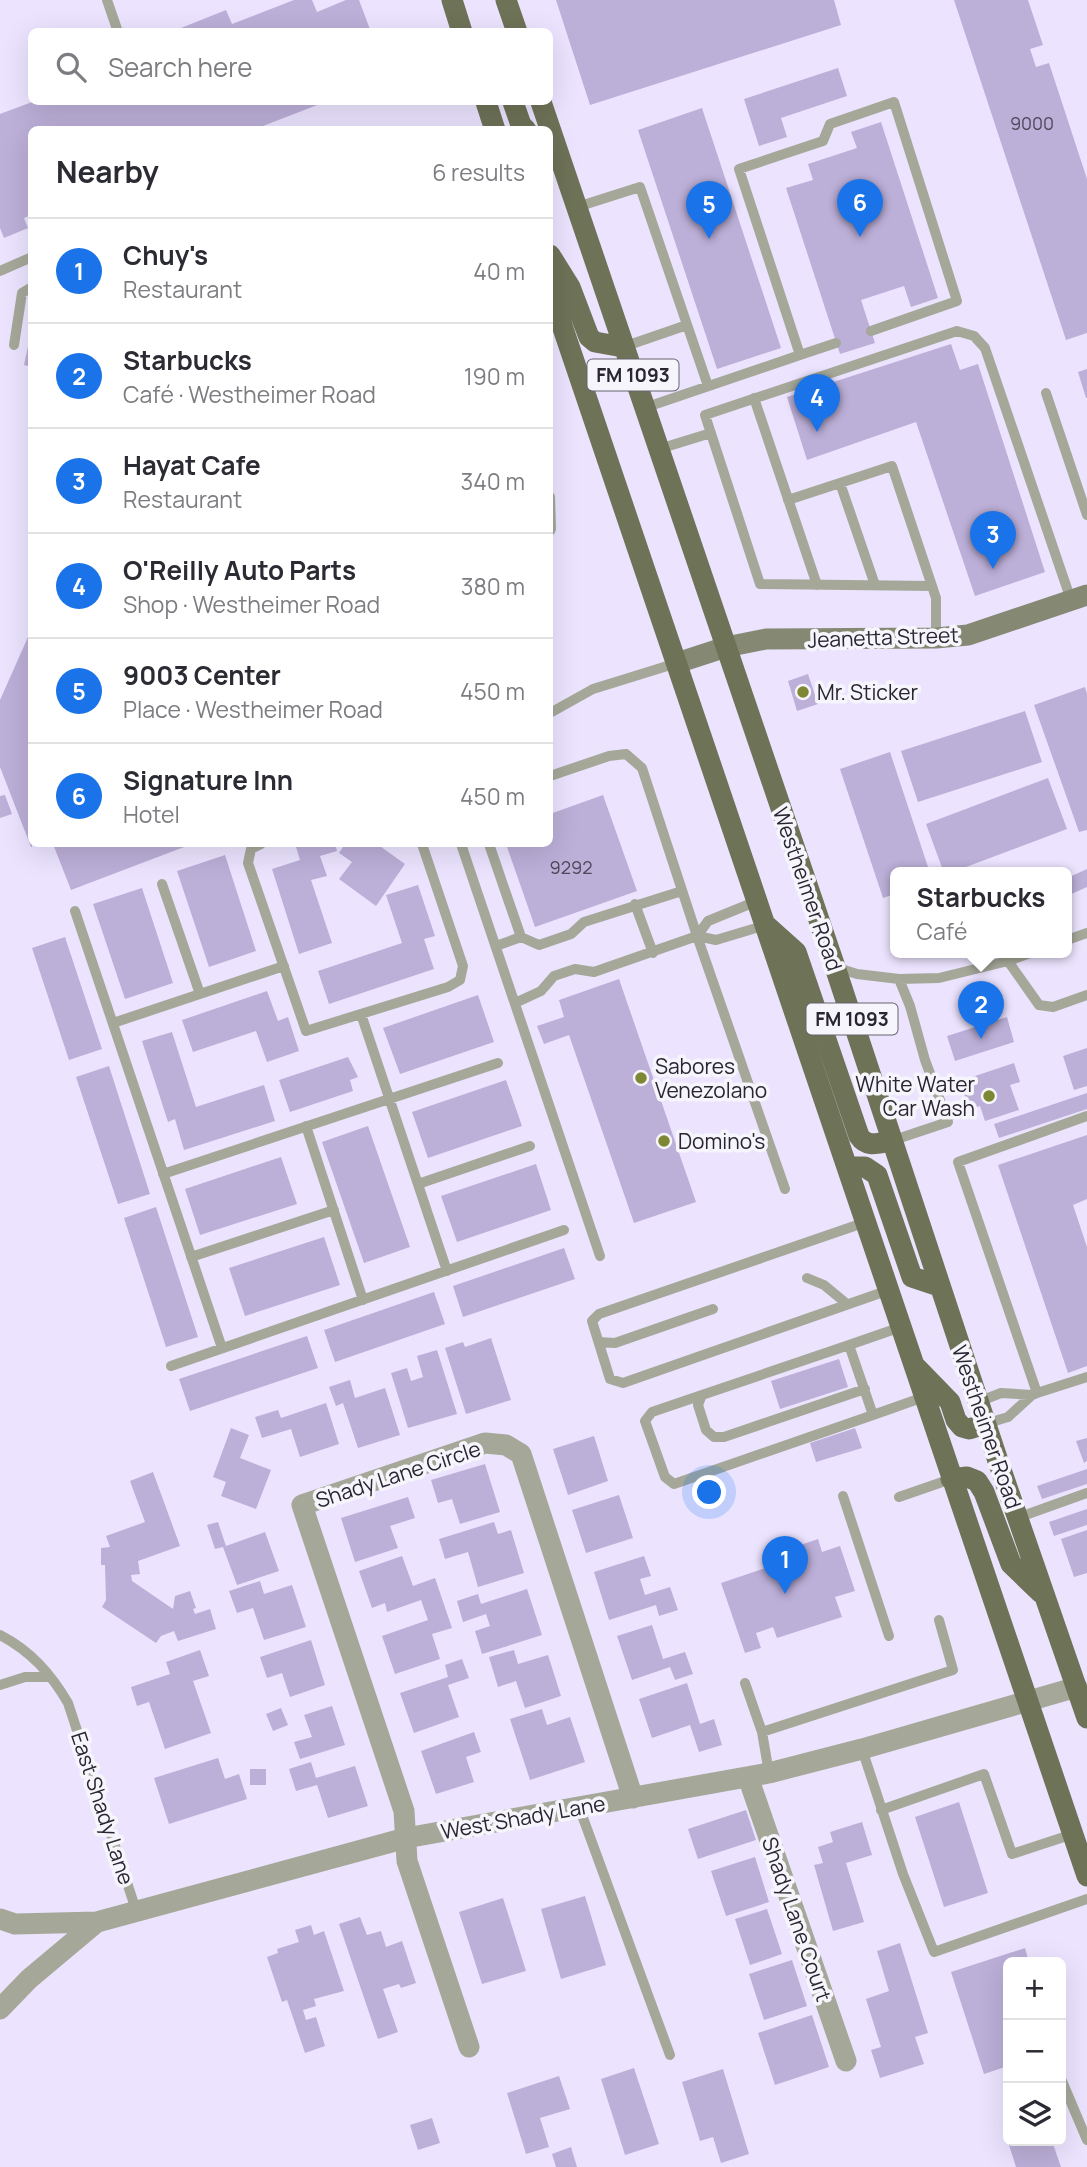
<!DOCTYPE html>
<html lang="en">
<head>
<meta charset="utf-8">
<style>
	:root { --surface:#fff; --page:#f7f7f7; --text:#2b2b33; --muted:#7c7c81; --line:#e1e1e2; --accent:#1a73e8 }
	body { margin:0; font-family:Manrope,sans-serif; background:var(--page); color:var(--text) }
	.controls { position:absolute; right:21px; bottom:21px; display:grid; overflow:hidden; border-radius:10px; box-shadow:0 7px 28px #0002 }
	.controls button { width:63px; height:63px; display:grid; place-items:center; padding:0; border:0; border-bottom:2px solid var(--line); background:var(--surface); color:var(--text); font:35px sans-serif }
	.you { position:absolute; left:710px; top:1493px; width:24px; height:24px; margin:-18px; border:5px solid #fff; border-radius:50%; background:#1a73e8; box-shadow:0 0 0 10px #1a73e833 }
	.badge { display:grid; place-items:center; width:46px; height:46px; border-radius:50%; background:var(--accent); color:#fff; font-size:23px; font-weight:700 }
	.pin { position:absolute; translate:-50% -58px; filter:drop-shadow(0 2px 4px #0008) }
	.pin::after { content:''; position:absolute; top:37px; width:24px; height:21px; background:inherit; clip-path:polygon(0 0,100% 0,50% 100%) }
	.popup { position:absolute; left:890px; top:867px; width:182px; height:91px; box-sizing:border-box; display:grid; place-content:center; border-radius:10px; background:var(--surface); filter:drop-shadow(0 2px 5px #0005); font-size:23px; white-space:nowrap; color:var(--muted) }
	.popup b { font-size:26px; color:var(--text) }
	.popup::after { content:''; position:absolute; left:50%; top:100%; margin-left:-14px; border:14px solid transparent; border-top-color:var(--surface) }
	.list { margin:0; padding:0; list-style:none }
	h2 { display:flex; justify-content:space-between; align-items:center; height:91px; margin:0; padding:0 28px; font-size:30px }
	h2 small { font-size:23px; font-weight:400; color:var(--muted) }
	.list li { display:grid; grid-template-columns:46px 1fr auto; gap:21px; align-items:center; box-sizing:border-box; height:105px; padding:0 28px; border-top:2px solid var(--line) }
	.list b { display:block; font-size:26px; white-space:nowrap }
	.list p { margin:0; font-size:23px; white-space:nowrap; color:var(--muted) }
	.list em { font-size:23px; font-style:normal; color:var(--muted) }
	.icon { flex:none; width:38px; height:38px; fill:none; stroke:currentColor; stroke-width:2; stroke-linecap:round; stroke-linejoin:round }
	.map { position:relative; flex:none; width:1087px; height:2167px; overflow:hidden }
	.search { position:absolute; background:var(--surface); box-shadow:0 7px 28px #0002; left:28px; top:28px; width:525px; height:77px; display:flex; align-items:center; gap:18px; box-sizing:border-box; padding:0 24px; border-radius:10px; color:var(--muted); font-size:26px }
	.panel { position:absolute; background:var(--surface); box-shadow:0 7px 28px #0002; left:28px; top:126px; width:525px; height:721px; border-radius:10px }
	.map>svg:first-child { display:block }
</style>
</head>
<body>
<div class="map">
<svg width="1087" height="2167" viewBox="0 0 1087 2167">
	<rect width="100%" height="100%" fill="#ece4ff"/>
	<path fill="#bcafd8" d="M294,0h18l5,12 29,-12h13l12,32h-200l55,-22 6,14z
		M556,0h278l7,25 -251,80z
		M954,0h74l15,45 -13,4 6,18 13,-4 38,116v154l-21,7z
		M838,68l9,28 -66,22 6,19 -28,9 -15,-47z
		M32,102h293l-72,28h-221v85l-8,3 4,10 -24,10 -4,-10v-114z
		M702,108l79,240 -64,21 -79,-239z
		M881,122l57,176 -27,9 -7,-21 -43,14 14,43 -35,11 -54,-166 27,-8 -5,-16 49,-16 -6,-16z
		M30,337h2v30l-8,-2z
		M951,344l9,26 18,-6 67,208 -70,24 -59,-174 -109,38 -20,-63z
		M1087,369v29h-1l-8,-26z
		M32,628v219h-1l-31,-80v-67z
		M808,674l10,30 -21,7 -9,-30z
		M1085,687l2,7v136l-8,2 -45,-127z
		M1025,711l17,51 -124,40 -17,-51z
		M890,752l40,121h-35v21l-12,4 -43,-129z
		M1048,778l19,51 -117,44h-6l-18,-49z
		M5,795l7,19 -12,4v-22z
		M603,795l34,96 -102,36 -29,-83h44v-30z
		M53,844h139l-121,46z
		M307,844h28l2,7 -17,5 7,20 -16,4 21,63 -33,11 -27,-85 28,-9 -4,-13z
		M345,844h32l28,20 -29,42 -37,-27 13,-17 -13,-9z
		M225,855l31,96 -47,16 -32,-96z
		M1087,869v18l-20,9v-18z
		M418,885l17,51 -11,3 10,30 -105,35 -11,-33 84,-28 -16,-48z
		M142,888l31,95 -48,16 -32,-95z
		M65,937l37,112 -33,11 -37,-112z
		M619,979l77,223 -62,21 -65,-188 -25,9 -7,-18 27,-9 -5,-17z
		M267,991l11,30 10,-4 11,34 -32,11 -11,-31 -63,21 -11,-32z
		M478,995l16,47 -94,32 -17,-46z
		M1007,1017l7,25 -59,19 -8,-25z
		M172,1032l24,75 68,-22 11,36 -91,29 -9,-31 -7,3 -26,-81z
		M1087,1048v38l-13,4 -11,-34z
		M348,1057l10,20 -8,3 3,11 -63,21 -11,-32z
		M1014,1063l6,19 -10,3 9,25 -34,11 -5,-15 -11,4 -9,-29z
		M109,1066l41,128 -32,10 -42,-127z
		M506,1080l16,46 -94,32 -16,-46z
		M1087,1093v16l-88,29 -5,-14z
		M368,1126l42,121 -46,16 -42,-121z
		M1087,1135v64l-14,6 14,42v119l-19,7 -70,-208z
		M281,1157l16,47 -97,31 -15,-46z
		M536,1164l15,46 -94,32 -16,-46z
		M156,1207l42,130 -32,10 -42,-129z
		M324,1237l16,48 -95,31 -16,-48z
		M564,1248l11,31 -112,38 -10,-31z
		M434,1292l11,32 -110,38 -11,-32z
		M307,1336l11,32 -128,43 -11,-32z
		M491,1338l20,62 -45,14 -21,-66 18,-6 2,5z
		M437,1350l20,64 -49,14 -17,-55 16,-5 4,13 12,-4 -6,-21z
		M839,1359l9,28 -68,22 -9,-28z
		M350,1380l5,18 30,-10 15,47 -42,13 -15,-45 -7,3 -7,-19z
		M326,1403l13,41 -39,13 -9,-28 -29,9 -7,-21 23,-7 3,8z
		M231,1428l18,7 -9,23 31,12 -15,39 -35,-13 5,-14 -13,-5z
		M855,1428l7,20 -46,14 -6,-19z
		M594,1436l14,45 -40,14 -15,-46z
		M1087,1438v23l-3,2 -8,-22z
		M485,1464l15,48 -40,12 -8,-25 -14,4 -7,-23z
		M1087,1469v15l-45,15 -5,-13z
		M153,1472l27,74 -42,15 2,13 -9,1 1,6 41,28 2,-13 15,-5 6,17 -3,1 2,5 15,-5 6,20 -38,12 -4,-10 -13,5 -5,7 -54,-36 4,-7 -1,-35h-4v-17l9,-1 -4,-11 39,-14 -15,-41z
		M619,1495l14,43 -47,15 -14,-43z
		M408,1497l7,21 -25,8 8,22 -43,14 -14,-44z
		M1087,1509v16l-33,11 -5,-14z
		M218,1522l8,24 39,-14 14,39 -42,14 -14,-38 -8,2 -8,-24z
		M494,1522l4,12 13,-4 13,43 -46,14 -10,-35 -23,7 -6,-20z
		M1087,1530v43l-13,4 -13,-38z
		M818,1539l4,13 18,-6 15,45 -20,6 7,20 -65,21 -4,-11 -17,6 5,15 -16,5 -24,-70 74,-25 -3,-10z
		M402,1556l11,30 22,-8 17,50 -20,6 8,25 -45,15 -13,-38 46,-16 -7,-20 -34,12 -2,-9 -13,5 -13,-37z
		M644,1556l7,20 -11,3 5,16 25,-8 8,23 -19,6 -3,-11 -47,15 -15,-48z
		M260,1581l4,13 28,-9 14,42 -42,13 -11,-32 -16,5 -8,-22z
		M527,1589l15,46 -60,19 -7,-23 15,-5 -4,-12 -23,8 -6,-21 21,-7 3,10z
		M652,1625l11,34 22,-7 8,22 -18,6 -5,-13 -38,13 -15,-44z
		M311,1640l14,45 -35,12 -8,-24 -15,5 -7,-21z
		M200,1650l9,26 -16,5 18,52 -46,16 -16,-47 -12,4 -6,-19 39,-13 -4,-12z
		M514,1650l4,14 30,-9 13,41 -36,12 -9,-27 -18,6 -9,-30z
		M462,1659l7,19 -21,7 11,32 -45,16 -14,-40 48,-16 -3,-12z
		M687,1683l13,41 14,-5 8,26 -23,7 -9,-27 -38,13 -13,-39z
		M332,1706l13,39 -45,14 -6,-17 18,-5 -8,-22z
		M281,1708l7,17 -15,6 -7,-17z
		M542,1709l5,16 23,-8 15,45 -55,18 -20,-61z
		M474,1732l7,20 -15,5 8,25 -38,12 -15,-43z
		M218,1758l7,21 14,-5 8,25 -78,25 -15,-46z
		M311,1762l5,16 39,-12 13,40 -40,12 -11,-33 -21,6 -7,-22z
		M250,1769h16v16h-16z
		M959,1802l29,91 -44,14 -29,-90z
		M746,1810l10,30 -58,19 -10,-30z
		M862,1822l10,33 -26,8 18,59 -31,9 -19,-66 9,-2 -5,-16 15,-5 -3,-10z
		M755,1857l14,45 -43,14 -15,-45z
		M585,1896l21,69 -45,14 -20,-70z
		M503,1898l23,73 -44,13 -23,-72z
		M767,1909l15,45 -32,11 -15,-46z
		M360,1917l7,18 14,-4 5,16 16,-6 14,42 -15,5 -2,-4 -16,5 15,43 -20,7 -39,-115z
		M311,1925l3,10 10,-4 20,60 -30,8 2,7 -13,4 3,10 10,-3 9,29 -20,7 -18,-53 -5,2 -15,-45 11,-4 -1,-4 22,-7 -4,-12z
		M900,1943l28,90 -13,4 9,27 -44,14 -9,-28 10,-3 -15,-48 23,-8 -12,-40z
		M1025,1948l4,14h-21v104l-24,8 -33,-102z
		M792,1960l15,46 -43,14 -15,-46z
		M812,2015l17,52 -54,18 -17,-52z
		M634,2068l25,76 -34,11 -24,-76z
		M723,2069l26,85 -28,9 -8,-26 -13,4 -18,-59z
		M559,2076l11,33 -30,9 9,29 -23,7 -19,-61z
		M432,2118l8,25 -22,7 -8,-25z
		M1023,2141h29l9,26h-45l-7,-22z
		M571,2147l6,20h-21l-4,-13z"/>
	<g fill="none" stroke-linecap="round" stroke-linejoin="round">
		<path stroke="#a5a899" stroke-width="10" d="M107,0l11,32
			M577,207l63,-20 68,199
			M0,271l32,-14
			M14,345l8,-52 10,-6
			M623,347l64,-22
			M800,355l36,-12
			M1046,393l41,122
			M754,398l63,187
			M644,408l156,-53 -61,-186 84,-28 7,-17 64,-22 63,199 -86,30
			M659,449l52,-16
			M840,483l35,102
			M550,497l1,32 -1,2
			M788,500l104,-34 44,132v40
			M932,586l-172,-2 -55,-169 252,-84 17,5 11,12 86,252
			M550,713l43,-24 84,-26
			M550,776l59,-20 17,-2 16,14 55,168 88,253
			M261,844l-10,5 -3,14 58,168 142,-44 12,-7 3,-14 -41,-122
			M461,844l139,412
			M489,844l32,93
			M162,884l38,110
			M635,904l18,49
			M75,911l147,437
			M697,936l11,-15 49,-20
			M1067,940l20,-7
			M496,946l25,-9 18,8 32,-11 13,-12 98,-31
			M1008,961l31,44 14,2 34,-12
			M835,967l22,7 42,5 11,27 15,54 23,62 -57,19
			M899,979l40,-1 69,-17 22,-8
			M515,1003l26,-12 13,-15 21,-7 19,3 103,-36 19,4 50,-15
			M361,1014l86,257
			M113,1023l171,-57
			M306,1126l57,174
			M163,1174l335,-111
			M418,1184l112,-38
			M866,1222l-267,92 -7,7 18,58 13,4 266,-93
			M191,1257l143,-47
			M807,1278l17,7 23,19
			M901,1327l-52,18 24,70 51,-18
			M599,1342l16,1 98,-34
			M849,1345l-147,50 -4,10 8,25 8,7h10l141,-48
			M171,1366l393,-136
			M1037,1393l50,-16
			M702,1395l-50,17 -7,9 20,56 9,7 199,-69
			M978,1402l23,-9 31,2
			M985,1424l23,-7 24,-22 5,-2 -79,-231 129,-46
			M843,1496l46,140
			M899,1497l52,-18
			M1017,1518l70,-25
			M0,1635c31,16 51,39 68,68l69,210
			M745,1683l17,49 7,41
			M0,1685l25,-8h23
			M762,1732l191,-62 -14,-50
			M862,1749l41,125 31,78 153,-53
			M579,1807l91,248
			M881,1810l103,-36 28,80 61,-20
			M1062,2081l25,59"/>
		<path stroke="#a5a899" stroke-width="21" d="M748,1777l98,284
			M0,1919l15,5 82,-2
			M0,2009l29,-30 68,-57 309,-84 363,-65 93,-24 215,-62
			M469,2047l-62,-186 -3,-50 -102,-306 183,-62 21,2 15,9 112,344"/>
		<path stroke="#858973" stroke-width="21" d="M677,663l49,-16 40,-8 170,-1 32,-3 119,-40"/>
		<path stroke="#6e7257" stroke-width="21" d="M452,0l10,32
			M506,0l11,32
			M486,102l9,28
			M513,102l8,23 5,5
			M541,102l294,865 163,494 89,257
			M550,255l20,32 19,50 6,5 28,5
			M550,290l537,1586
			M767,926l29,26 63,184c8,12 19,7 32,5
			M848,1167h17l12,8 35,102 27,9
			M916,1367l34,35 6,18 6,7 7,2 16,-5
			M951,1479l16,-2 10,4 7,11 27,72 30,29"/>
	</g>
	<g fill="#7d8734" stroke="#f7f5fc" stroke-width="2.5">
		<circle cx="803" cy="692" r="7"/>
		<circle cx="641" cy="1078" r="7"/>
		<circle cx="989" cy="1096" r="7"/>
		<circle cx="664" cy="1141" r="7"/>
	</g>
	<g text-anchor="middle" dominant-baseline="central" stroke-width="7" stroke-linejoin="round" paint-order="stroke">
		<g font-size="18" fill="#4e485b">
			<text x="1032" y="123">9000</text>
			<text x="571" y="867">9292</text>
		</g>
		<g fill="#f7f5fc" stroke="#67636e" stroke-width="2">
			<rect x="587.5" y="359.5" width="91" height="31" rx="5"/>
			<rect x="806.5" y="1003.5" width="91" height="31" rx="5"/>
		</g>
		<g font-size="19" font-weight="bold" fill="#292531">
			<text x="633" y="375">FM 1093</text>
			<text x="852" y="1019">FM 1093</text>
		</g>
		<g font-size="21" fill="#292531" stroke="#f7f5fc">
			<text transform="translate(883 637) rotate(-2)">Jeanetta Street</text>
			<text transform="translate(808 889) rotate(71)">Westheimer Road</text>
			<text transform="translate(987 1427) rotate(71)">Westheimer Road</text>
			<text transform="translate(398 1474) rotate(-18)">Shady Lane Circle</text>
			<text transform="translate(103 1808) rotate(72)">East Shady Lane</text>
			<text transform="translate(523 1817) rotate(-10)">West Shady Lane</text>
			<text transform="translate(797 1919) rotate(71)">Shady Lane Court</text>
		</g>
		<g font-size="21" fill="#292531" stroke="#f7f5fc" text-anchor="start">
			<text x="817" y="692">Mr. Sticker</text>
			<text x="655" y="1066">Sabores<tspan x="655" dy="24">Venezolano</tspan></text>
			<text x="975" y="1084" text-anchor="end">White Water<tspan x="975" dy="24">Car Wash</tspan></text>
			<text x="678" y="1141">Domino's</text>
		</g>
	</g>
</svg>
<div class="controls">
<button>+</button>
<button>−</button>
<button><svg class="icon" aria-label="layers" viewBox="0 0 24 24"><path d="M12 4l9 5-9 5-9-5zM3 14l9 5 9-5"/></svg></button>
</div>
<div class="you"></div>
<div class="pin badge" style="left:785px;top:1594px">1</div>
<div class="pin badge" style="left:981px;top:1039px">2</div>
<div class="popup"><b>Starbucks</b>Café</div>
<div class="pin badge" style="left:993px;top:569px">3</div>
<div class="pin badge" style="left:817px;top:432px">4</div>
<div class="pin badge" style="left:709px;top:239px">5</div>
<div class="pin badge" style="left:860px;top:237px">6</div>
<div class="search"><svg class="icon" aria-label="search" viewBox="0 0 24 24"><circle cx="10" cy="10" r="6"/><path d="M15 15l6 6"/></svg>Search here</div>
<section class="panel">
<h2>Nearby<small>6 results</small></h2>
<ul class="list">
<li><span class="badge">1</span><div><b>Chuy's</b><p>Restaurant</p></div><em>40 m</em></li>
<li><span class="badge">2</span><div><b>Starbucks</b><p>Café · Westheimer Road</p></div><em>190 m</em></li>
<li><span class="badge">3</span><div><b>Hayat Cafe</b><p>Restaurant</p></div><em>340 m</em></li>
<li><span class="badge">4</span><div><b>O'Reilly Auto Parts</b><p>Shop · Westheimer Road</p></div><em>380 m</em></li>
<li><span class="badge">5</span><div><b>9003 Center</b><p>Place · Westheimer Road</p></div><em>450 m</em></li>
<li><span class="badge">6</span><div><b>Signature Inn</b><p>Hotel</p></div><em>450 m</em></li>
</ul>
</section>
</div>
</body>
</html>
